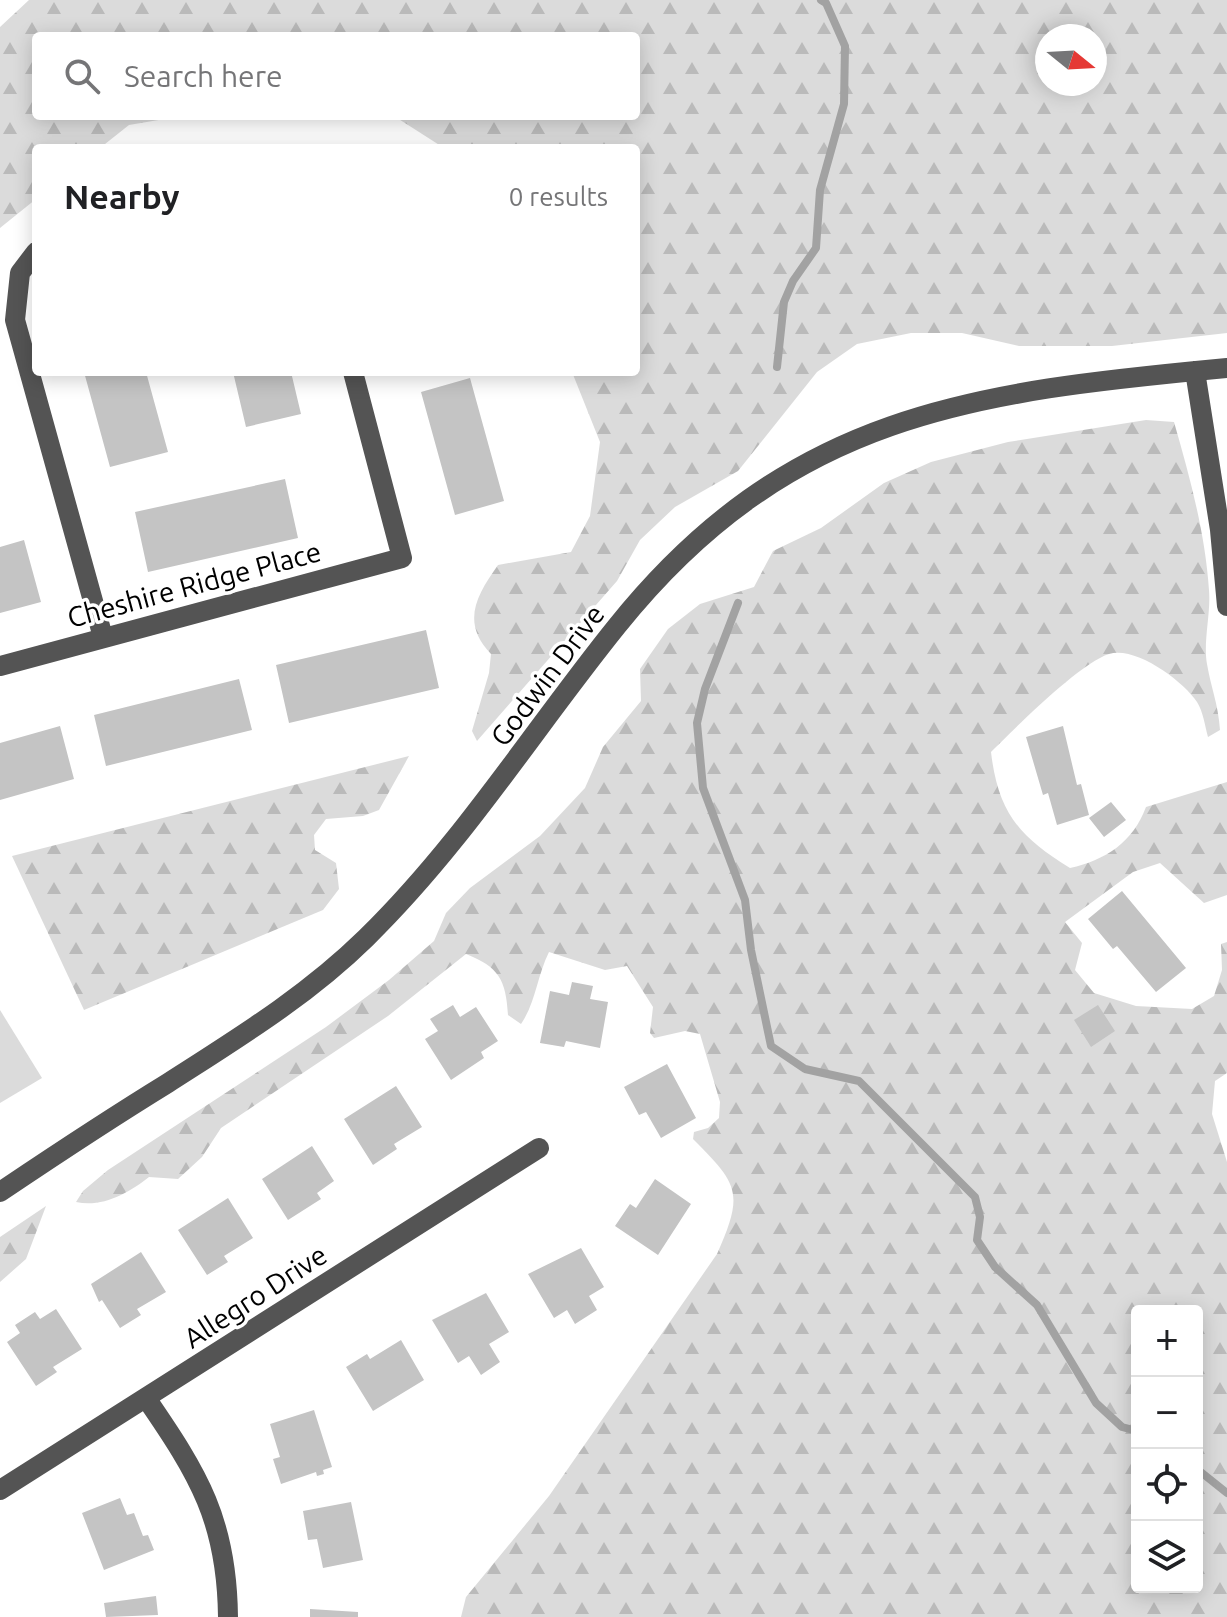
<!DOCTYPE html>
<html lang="en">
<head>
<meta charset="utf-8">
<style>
	:root { --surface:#fff; --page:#f2f2f2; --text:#202124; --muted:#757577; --line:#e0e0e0 }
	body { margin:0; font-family:Ubuntu,sans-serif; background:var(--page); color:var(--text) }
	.controls { position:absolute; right:24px; bottom:24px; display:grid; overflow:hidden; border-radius:8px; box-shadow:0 4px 20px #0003 }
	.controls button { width:72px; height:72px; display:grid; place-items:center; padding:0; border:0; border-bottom:2px solid var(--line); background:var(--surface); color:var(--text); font:40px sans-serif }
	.compass { position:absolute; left:1035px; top:24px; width:72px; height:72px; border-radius:50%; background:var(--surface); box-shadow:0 4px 20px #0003; rotate:108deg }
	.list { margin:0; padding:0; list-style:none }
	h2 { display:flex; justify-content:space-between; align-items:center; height:104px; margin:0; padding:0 32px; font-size:34px }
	h2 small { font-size:26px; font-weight:400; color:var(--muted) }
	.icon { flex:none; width:44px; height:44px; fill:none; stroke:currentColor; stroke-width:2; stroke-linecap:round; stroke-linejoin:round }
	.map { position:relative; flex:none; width:1227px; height:1617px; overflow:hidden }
	.search { position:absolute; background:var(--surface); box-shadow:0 4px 20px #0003; left:32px; top:32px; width:608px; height:88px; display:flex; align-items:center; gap:20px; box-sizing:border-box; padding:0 28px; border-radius:8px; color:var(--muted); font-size:30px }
	.panel { position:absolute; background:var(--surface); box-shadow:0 4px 20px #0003; left:32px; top:144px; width:608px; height:232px; border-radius:8px }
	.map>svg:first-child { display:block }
</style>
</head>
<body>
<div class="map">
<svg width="1227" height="1617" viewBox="0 0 1227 1617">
	<defs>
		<pattern id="forest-firs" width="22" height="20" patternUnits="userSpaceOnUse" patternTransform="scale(2)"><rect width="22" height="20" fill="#dbdbdb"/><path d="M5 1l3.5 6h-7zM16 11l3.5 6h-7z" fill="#bababa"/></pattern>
	</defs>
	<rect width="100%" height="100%" fill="#fff"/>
	<path fill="url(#forest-firs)" fill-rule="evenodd" d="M29,0h1198v333l-115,13h-93l-57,-13h-51l-54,11 -40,28 -79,99 -63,36 -35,33 -23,41 -140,160 -5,-10 17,-58 2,-19c-30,-31 -15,-58 7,-89l73,-13 19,-36 10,-74 -28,-70h64v-224h-192l-50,-32h242v-80h-600v80h146l-53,9 -29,23h-64v51l-36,29v-201zM1095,36v48h-48v-48z
		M1146,420l28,2c16,56 31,110 35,168 2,24 -6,51 -2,74 4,24 11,39 13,66l-12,7c-3,-11 -5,-26 -11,-35 -14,-21 -61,-56 -88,-48 -29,9 -95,75 -118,98 7,60 28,85 79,116 36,-8 63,-26 76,-61l81,-25v113l-23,8 -44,-40 -27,9 -68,50 17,21 -7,27 19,23 42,13 56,3 22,-13 8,-26 -1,-26 6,-2v131l-12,8 -3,33 15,48v455h-766l5,-20 83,-101 168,-242c27,-61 22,-69 -24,-115l1,-7 14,-4 11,-10 1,-16 -20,-68 -15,-3 -31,7 -4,-5 3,-26 -26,-41 -22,4 -56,-18c-12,24 -13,50 -28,72l-13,-9c-2,-35 -9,-48 -42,-61l-78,62 -167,112 -19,29 -24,22 -29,-2c-20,16 -47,31 -73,25l7,-11 25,-21 218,-143 63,-47 45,-39 12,-28 24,-25 70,-52 45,-48 18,-41 38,-46 -1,-32 28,-40 32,-25 54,-17 19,-36 48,-23 63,-45 47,-21 77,-20zM1137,1311h60v276h-60z
		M409,756l-30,54 -16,6 -37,3 -12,16 1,15 21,13 3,26 -16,21 -239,100 -72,-154z
		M46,1206l-20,53 -26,23v-45z"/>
	<path fill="#dbdbdb" d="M0,1010l42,68 -42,25z"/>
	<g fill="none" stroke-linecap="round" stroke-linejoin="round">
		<path stroke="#a2a2a2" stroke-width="8" d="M777,367l7,-65 9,-21 23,-33 4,-58 24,-86 1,-58 -19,-43 -5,-3
			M738,603l-33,86 -8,34 6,65 42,112 6,50 20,96 34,23 54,12 116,116 5,20 -3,23 18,27 42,38 59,98 26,24 15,4
			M1197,1469l30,24"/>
	</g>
	<path fill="#c4c4c4" d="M84,372h62l22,80 -58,15z
		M233,372h58l10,42 -55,13z
		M470,378l34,123 -49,14 -34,-123z
		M285,479l13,59 -150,34 -13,-60z
		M24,540l17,62 -41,11v-66z
		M426,630l13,58 -150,35 -13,-58z
		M239,679l13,51 -146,36 -12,-51z
		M60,726l14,53 -74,21v-57z
		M1063,726l14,59 4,-1 8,31 -32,10 -9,-32 -5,2 -17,-58z
		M1111,802l15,18 -22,17 -15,-19z
		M1122,891l64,77 -30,24 -39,-46 -4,3 -25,-30z
		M572,982l21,4 -3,13 18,3 -8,46 -34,-7 -2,6 -24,-4 10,-52 19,4z
		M453,1005l7,12 16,-10 22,34 -17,11 3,6 -33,22 -26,-41 13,-8 -8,-12z
		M1098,1005l17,26 -24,16 -17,-27z
		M667,1064l29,54 -35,20 -15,-26 -7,3 -15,-28z
		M396,1086l26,41 -28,17 3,5 -24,16 -29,-46z
		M312,1146l22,35 -17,12 4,6 -33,21 -26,-41z
		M655,1179l36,25 -33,51 -43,-29 15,-22 6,4z
		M228,1198l25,40 -29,18 4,6 -21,13 -29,-45z
		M581,1248l23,39 -15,9 8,14 -22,14 -8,-14 -13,8 -26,-44z
		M141,1252l25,40 -29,17 4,6 -21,13 -18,-28 -3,2 -8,-18z
		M486,1293l23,39 -20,12 11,18 -19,13 -12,-19 -11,7 -26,-43z
		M56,1309l26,40 -29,18 4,5 -21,14 -29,-44 13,-9 -5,-8 20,-13 5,7z
		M401,1340l23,40 -51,31 -27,-44 21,-13 3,5z
		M314,1410l18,57 -9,3 1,4 -7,2 -1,-4 -35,12 -8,-25 7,-2 -10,-33z
		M120,1498l7,17 7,-2 9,23 5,-1 6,15 -50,20 -22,-57z
		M351,1502l12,58 -40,8 -6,-29 -9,1 -5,-29z
		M156,1596l2,19 -52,2 -2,-14z
		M310,1609l48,3v5h-48z"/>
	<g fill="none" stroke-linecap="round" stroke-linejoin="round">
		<path stroke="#545454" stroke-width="20" d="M36,252l-16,21 -5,47 88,317
			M1195,371l25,159 7,76
			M0,666l402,-108 -49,-186
			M0,1192c55,-37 111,-74 168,-109 70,-45 139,-87 198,-145 97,-95 167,-208 251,-312 171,-213 356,-234 610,-258
			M146,1398c53,77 81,123 82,219
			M0,1490l539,-342"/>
	</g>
	<g text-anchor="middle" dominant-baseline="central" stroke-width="7" stroke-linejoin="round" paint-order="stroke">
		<g font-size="28" fill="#000" stroke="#fff">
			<text transform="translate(194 584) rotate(-15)">Cheshire Ridge Place</text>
			<text transform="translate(547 675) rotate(-53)">Godwin Drive</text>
			<text transform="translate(255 1296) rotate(-33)">Allegro Drive</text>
		</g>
	</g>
</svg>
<div class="controls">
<button>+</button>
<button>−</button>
<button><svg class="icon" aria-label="locate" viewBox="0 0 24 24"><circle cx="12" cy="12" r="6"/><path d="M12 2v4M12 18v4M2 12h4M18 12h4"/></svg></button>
<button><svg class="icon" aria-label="layers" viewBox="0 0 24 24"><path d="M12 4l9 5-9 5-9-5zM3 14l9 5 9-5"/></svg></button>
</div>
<svg class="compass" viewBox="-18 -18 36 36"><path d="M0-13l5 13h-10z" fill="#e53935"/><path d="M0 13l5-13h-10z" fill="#757577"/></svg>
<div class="search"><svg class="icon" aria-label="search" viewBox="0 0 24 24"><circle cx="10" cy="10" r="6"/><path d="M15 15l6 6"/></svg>Search here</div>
<section class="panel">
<h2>Nearby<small>0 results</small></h2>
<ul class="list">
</ul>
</section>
</div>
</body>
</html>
